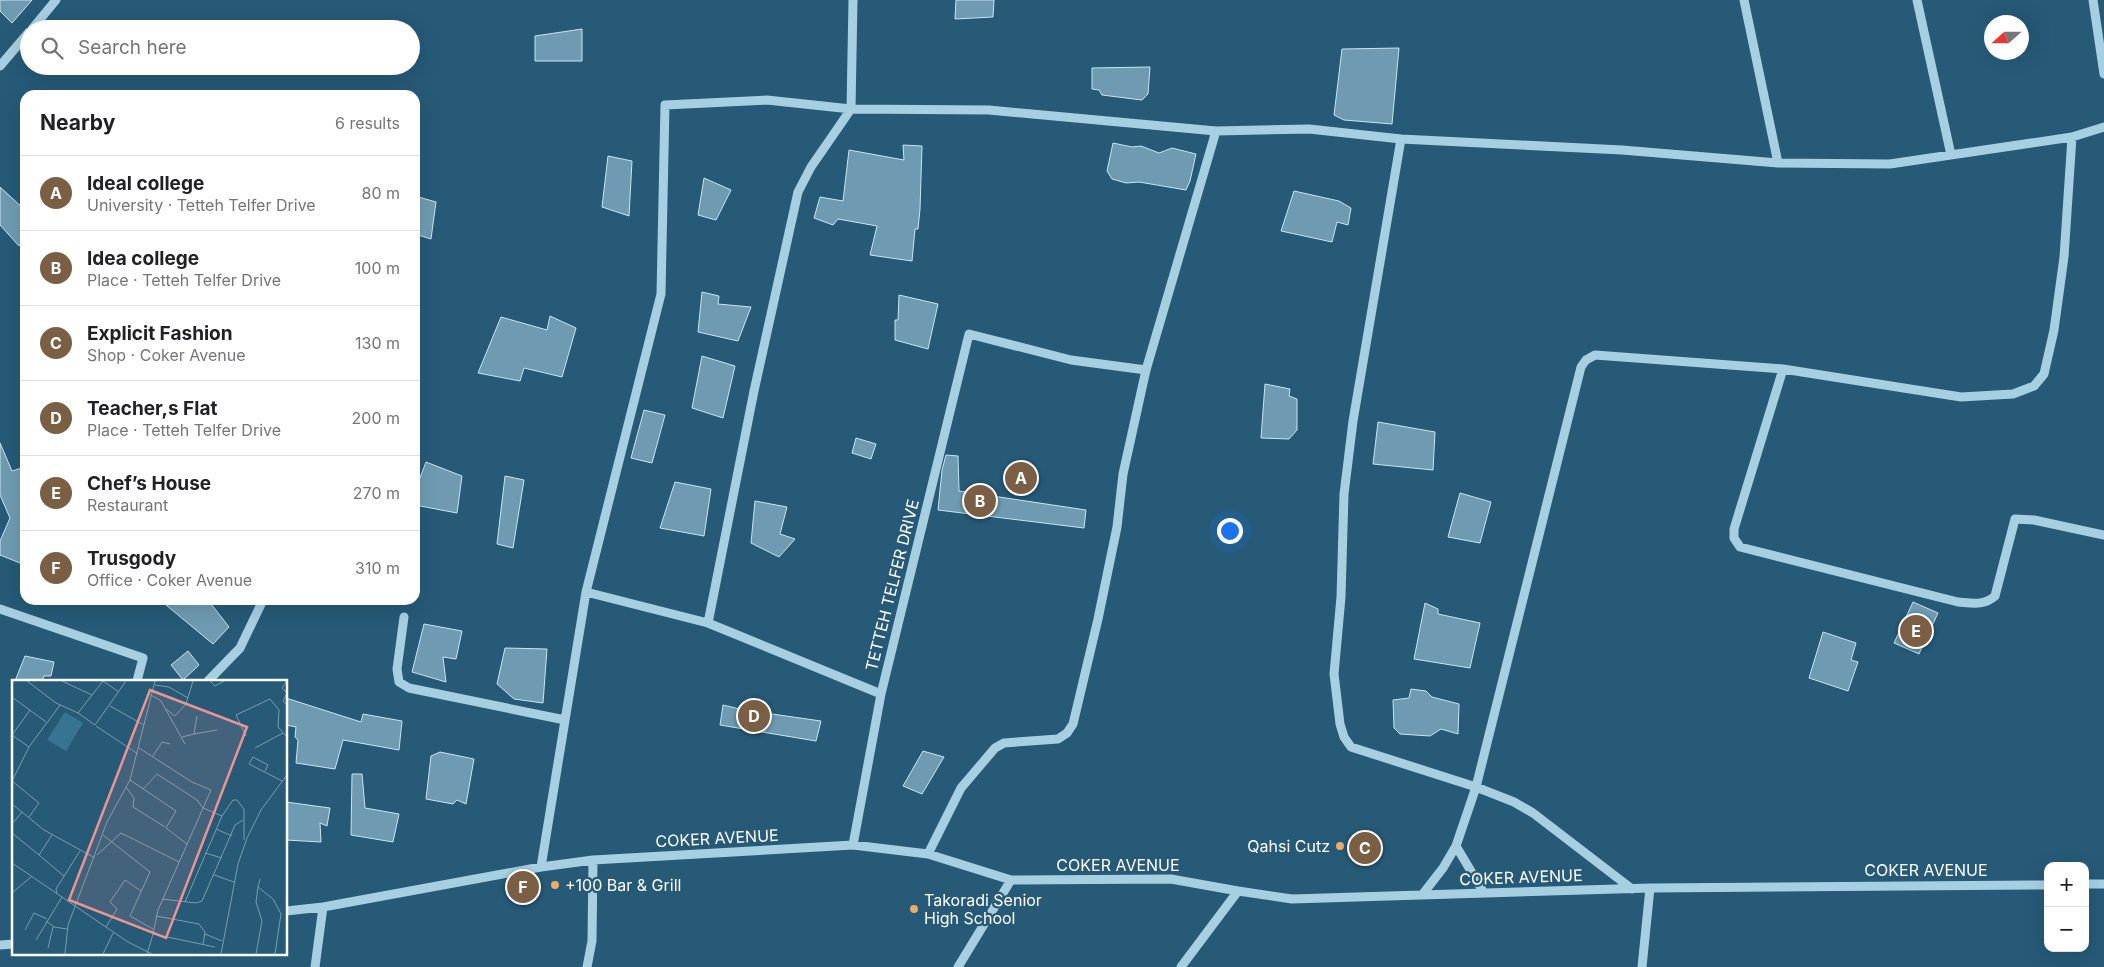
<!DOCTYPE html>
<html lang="en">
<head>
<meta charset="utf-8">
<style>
	:root { --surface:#fff; --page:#f2f2f2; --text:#202124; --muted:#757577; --line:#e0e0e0; --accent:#7b5f44 }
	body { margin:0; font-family:Inter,sans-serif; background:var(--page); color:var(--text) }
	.controls { position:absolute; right:15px; bottom:15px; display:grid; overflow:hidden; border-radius:10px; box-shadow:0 5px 20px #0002 }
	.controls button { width:45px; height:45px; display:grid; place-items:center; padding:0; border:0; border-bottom:1px solid var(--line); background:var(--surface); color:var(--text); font:25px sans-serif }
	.compass { position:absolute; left:1984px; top:15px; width:45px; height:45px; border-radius:50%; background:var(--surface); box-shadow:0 5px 20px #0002; rotate:249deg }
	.you { position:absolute; left:1229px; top:530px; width:18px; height:18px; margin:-12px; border:4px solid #fff; border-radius:50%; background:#1a73e8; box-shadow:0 0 0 8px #1a73e833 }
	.badge { display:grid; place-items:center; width:32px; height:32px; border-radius:50%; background:var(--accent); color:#fff; font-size:16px; font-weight:700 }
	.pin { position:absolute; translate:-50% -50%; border:2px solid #fff; box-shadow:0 1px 5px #0006 }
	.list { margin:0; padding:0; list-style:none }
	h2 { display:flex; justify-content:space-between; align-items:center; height:65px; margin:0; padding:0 20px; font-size:21px }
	h2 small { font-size:16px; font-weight:400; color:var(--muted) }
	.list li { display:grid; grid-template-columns:32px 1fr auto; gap:15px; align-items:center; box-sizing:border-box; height:75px; padding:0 20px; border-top:1px solid var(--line) }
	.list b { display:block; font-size:19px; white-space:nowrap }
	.list p { margin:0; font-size:16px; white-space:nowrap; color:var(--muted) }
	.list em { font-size:16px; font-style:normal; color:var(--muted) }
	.icon { flex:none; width:28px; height:28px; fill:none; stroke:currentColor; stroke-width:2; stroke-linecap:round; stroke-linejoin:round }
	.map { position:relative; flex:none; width:2104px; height:967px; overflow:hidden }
	.search { position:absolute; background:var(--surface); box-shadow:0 5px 20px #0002; left:20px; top:20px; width:400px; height:55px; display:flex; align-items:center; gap:12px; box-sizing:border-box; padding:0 18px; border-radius:28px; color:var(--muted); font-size:19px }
	.panel { position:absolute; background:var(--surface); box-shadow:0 5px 20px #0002; left:20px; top:90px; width:400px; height:515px; border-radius:15px }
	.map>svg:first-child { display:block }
</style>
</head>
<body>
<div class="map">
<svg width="2104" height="967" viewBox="0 0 2104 967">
	<rect width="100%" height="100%" fill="#265a77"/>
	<path fill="#6e9bb1" stroke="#c9e5f2" d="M0,0h32l-20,23 -12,-12z
		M956,0h38l-1,17 -38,2z
		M582,29v32h-47v-25z
		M1399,48l-7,76 -48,-4 -10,-5 8,-66z
		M1150,67l-2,27 -6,6 -40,-5 -3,-5 -7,-1v-21z
		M1113,143l19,4 9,-1 18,7 13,-5 24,6 -6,27 -4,9 -47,-8 -13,1 -14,-4 -5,-8z
		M903,145l19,1 -2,63 -2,20h-3l-3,32 -42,-6 7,-29 -39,-7 -5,6 -19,-7 6,-21 23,4 6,-51 55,10z
		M608,156l24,5 -3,55 -27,-9z
		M704,178l27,12 -15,30 -18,-5z
		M0,187l25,23v27l-6,9 -19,-21z
		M1294,191l45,10 12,7 -3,17 -11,-3 -5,20 -51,-11z
		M415,196l21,6 -5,37 -16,-5z
		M702,292l17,4 -1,8 33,3 -13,34 -40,-9z
		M899,295l39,9 -10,45 -33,-9v-20h3z
		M550,316l26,12 -14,49 -38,-9 -4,13 -42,-8 23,-56 46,13z
		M702,356l33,10 -12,52 -31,-10z
		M1265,384l25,5 -1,7 8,3v31l-8,9 -28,-1z
		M644,410l21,5 -13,48 -21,-5z
		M1378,422l57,10 -2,38 -60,-6z
		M856,438l20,6 -5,15 -19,-6z
		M0,443l12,28 13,-4v98l-25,-10v-14l10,-23 -10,-23z
		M946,455l12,1 1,35 127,19 -2,18 -146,-18 4,-40z
		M426,462l36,14 -5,37 -42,-8v-14z
		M505,476l19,4 -11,68 -16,-4z
		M675,482l36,7 -7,47 -44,-8z
		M1460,493l31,9 -11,41 -32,-6z
		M755,501l32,6 -7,27 15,5 -16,18 -28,-14z
		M160,600h48l21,27 -16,17z
		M1913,602l25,11 -19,41 -25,-11z
		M1425,603l13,6v5l42,9 -10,45 -56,-9z
		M424,624l38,7 -6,28 -13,-2 3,25 -34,-10z
		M1823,632l33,11 -5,17 7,2 -10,29 -39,-13z
		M505,648l42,1 -4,54 -29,-4 -17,-15z
		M188,651l11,14 -16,15 -12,-15z
		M25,656l29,6 -3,14h-7l-2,5h-27z
		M1411,689l15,2 6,6 27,7 -1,30 -17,-5 -11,7 -30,-2 -6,-6 -1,-28 16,-2z
		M286,698l75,24 2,-8 39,7 -3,29 -56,-10 -8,29 -39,-6 2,-23 -3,-3 1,-10 -10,-2z
		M723,705l21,5 77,11 -5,20 -96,-16z
		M923,751l21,6 -22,37 -19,-8z
		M440,752l34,7 -8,45 -9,-4 -4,4 -27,-5 5,-43z
		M352,774h10l3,34 34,6 -6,28 -42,-7z
		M286,802l44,6 -3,18 -7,-3 1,19 -35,-2z"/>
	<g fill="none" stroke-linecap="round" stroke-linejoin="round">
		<path stroke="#a7cfe2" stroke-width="9" d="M853,0l-2,109 -40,58 -13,25 -44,199 -46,232 173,71
			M1744,0l34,163
			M1917,0l34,155
			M2093,0l11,74
			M32,29l24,-29
			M0,66l29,-34
			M1401,139l-48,282 -9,73 -3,103 -7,77 6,50 4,13 7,10 125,40 38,15 19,11 99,76
			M1783,369l-49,160v9l6,9 218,55c14,1 26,4 37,-6l20,-77 19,1 70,15
			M586,592l122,31
			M0,609l143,49 -6,23
			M404,617l-7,52 2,13 10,6 156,32
			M208,681l32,-33 23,-48
			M853,845l28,-151 88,-360 102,26 75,10 70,-239
			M1456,846l28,47
			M928,854l33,-66 34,-40 9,-5 54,-4 9,-6 6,-9 25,-105 19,-92 6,-53 23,-104
			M541,867l45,-275 75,-298 4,-189 102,-5 84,9 138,1 227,21 93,-2 92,10 221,11 156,13 112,1 182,-27 32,-10
			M2085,884h19
			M1422,895l21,-27 13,-22 20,-59 105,-420 5,-7 9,-5 188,14 178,28 52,-3 21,-8 10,-12 10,-44 10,-73 8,-120
			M286,911l37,-4 218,-40 52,-7 260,-15 75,9 83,26 160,-1 67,12 54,8 358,-11 398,-3
			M0,945l14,-1
			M315,967l8,-60
			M587,967l5,-26 1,-81
			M958,967l53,-87
			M1181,967l57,-76
			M1642,967l8,-79"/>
	</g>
	<g fill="#ebab6c" stroke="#265a77" stroke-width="2">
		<circle cx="1340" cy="846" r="5"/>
		<circle cx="555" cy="885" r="5"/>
		<circle cx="914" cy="909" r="5"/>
	</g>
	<g text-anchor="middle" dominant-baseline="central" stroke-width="4.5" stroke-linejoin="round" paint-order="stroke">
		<g font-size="16" fill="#fff" stroke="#265a77">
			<text transform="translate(892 585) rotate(-76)">TETTEH TELFER DRIVE</text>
			<text transform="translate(717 838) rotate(-3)">COKER AVENUE</text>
			<text x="1118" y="865">COKER AVENUE</text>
			<text x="1926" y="870">COKER AVENUE</text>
			<text transform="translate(1521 877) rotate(-2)">COKER AVENUE</text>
		</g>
		<g font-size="16" fill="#fff" stroke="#265a77" text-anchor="start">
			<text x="1330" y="846" text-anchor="end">Qahsi Cutz</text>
			<text x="565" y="885">+100 Bar &amp; Grill</text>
			<text x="924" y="900">Takoradi Senior<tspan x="924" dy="18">High School</tspan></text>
		</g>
	</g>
	<g transform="translate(12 680)">
		<rect width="275" height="275" fill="#265a77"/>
		<path d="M53,32l18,11 -17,28 -19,-11z" fill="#367492"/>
		<path fill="none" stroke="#7d9cad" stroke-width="1" d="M15,1l29,22 22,10 25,-32M50,1l30,14M91,1l16,11M198,1l5,5 9,-5M275,1l-5,7 5,5 -4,8 4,4M143,5l14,2 19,11M139,15l10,6 24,43M0,17l34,25M98,26l34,19M154,29l9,7 11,-12 7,-23M66,33l17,12 31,-44M84,46l42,28M182,54l23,-4M0,55l18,-25M0,55l17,12M234,56l-10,-21 34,-16 9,11 -1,17 9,10M170,57l12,-3 3,-18M127,68l53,34 19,8 -53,120 -5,24M243,68l28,-15M141,76l9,-14 8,2M253,91l3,-6 -15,-8 -4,7 33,17M118,100l46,31 -10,17 21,16M0,101l17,-34 31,-42M0,101l27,22 -10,14M114,107l8,11 -1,9 32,20M131,109l14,-15 40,26 6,8 19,8M0,124l32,26 51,28M0,144l10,-12M204,149l16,7M0,153l27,22 13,-20M91,155l47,37 -20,44 23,13M193,173l17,5M27,175l25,21M85,175l24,-22 58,29M0,183l116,79 24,12M202,195l20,7M248,199l-2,8 15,12 8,15 -6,40M0,213l19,-16M45,214l-1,-5 24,-38M150,219l34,4 6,-2 33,-76 8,-5M173,222l37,-86 11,-16h4l7,9v31M144,236l43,8 6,8 -2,12M34,241l8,6 13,2M94,247l11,-18 -7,-7 15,-22 16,11M13,250l9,-17 13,6M193,254l17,7M24,260l26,-43M36,268l5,-21M53,274l3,-29 39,-103 23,-42 25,-99M91,274l10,-21M135,274l6,-20 62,13M209,274l17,-90 9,-26 14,-28 26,-35M244,274l6,-33 -6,-19 2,-15"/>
		<path fill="#ea9494" fill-opacity="0.15" stroke="#ea9494" stroke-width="2.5" d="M138,10l97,37 -81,211 -97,-38z"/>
		<rect width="275" height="275" fill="none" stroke="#fff" stroke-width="2.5"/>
	</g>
</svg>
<div class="controls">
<button>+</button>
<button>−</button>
</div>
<svg class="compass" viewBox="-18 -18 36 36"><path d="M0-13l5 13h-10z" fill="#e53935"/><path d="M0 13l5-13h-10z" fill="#757577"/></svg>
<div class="you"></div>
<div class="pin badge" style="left:1021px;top:478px">A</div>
<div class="pin badge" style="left:980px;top:501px">B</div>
<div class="pin badge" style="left:1365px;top:848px">C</div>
<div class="pin badge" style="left:754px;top:716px">D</div>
<div class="pin badge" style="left:1916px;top:631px">E</div>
<div class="pin badge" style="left:523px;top:887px">F</div>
<div class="search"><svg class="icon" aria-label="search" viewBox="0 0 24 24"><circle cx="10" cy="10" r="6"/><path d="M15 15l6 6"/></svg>Search here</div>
<section class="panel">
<h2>Nearby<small>6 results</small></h2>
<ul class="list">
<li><span class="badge">A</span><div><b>Ideal college</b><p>University · Tetteh Telfer Drive</p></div><em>80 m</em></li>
<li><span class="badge">B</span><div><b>Idea college</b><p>Place · Tetteh Telfer Drive</p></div><em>100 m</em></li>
<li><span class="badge">C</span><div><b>Explicit Fashion</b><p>Shop · Coker Avenue</p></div><em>130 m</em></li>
<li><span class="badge">D</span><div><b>Teacher,s Flat</b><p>Place · Tetteh Telfer Drive</p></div><em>200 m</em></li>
<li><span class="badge">E</span><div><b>Chef’s House</b><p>Restaurant</p></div><em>270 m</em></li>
<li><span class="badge">F</span><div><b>Trusgody</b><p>Office · Coker Avenue</p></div><em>310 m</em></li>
</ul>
</section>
</div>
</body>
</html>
